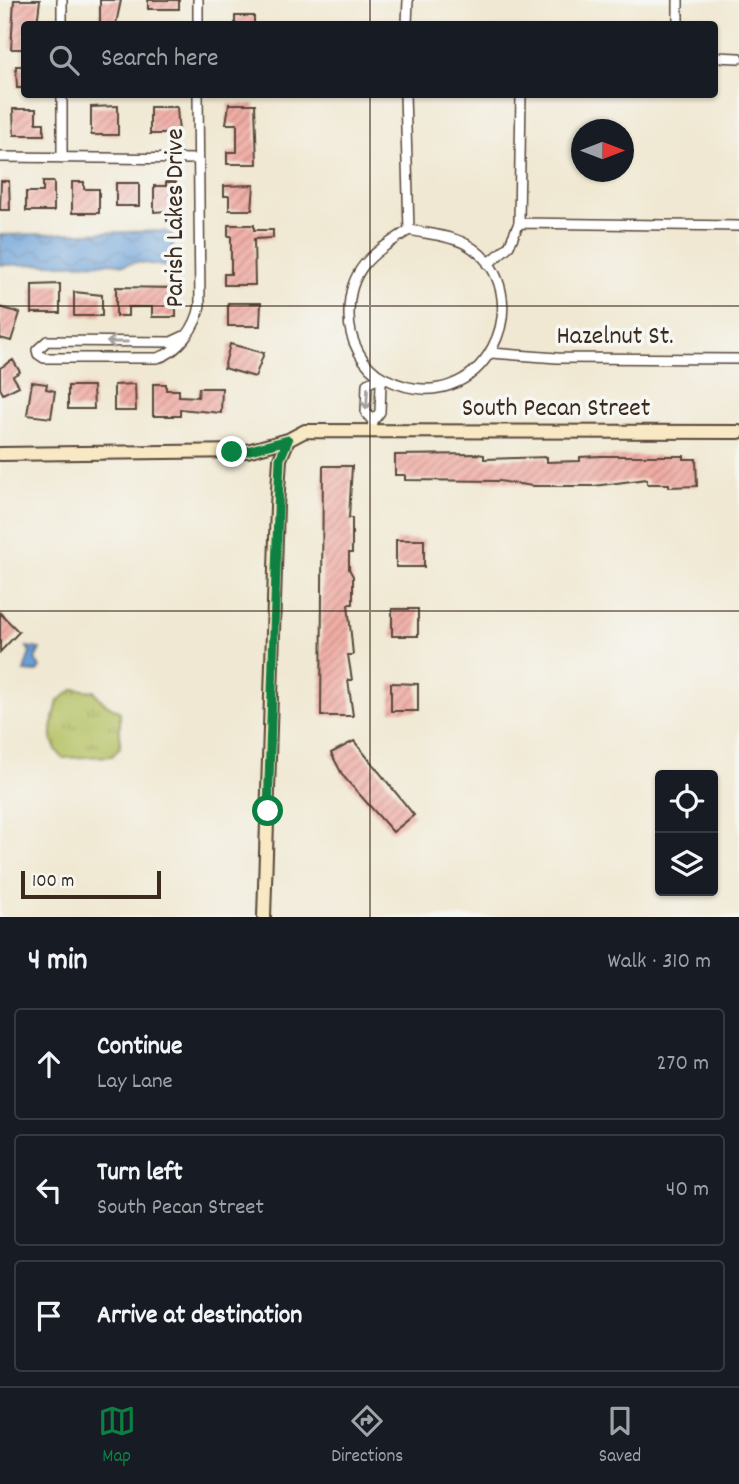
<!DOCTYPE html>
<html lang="en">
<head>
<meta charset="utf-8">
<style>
	:root { --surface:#171b24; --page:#20242c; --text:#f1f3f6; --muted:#9ea1a6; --line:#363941; --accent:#0b8043 }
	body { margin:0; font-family:Dekko,sans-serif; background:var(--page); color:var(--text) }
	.controls { position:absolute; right:21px; bottom:21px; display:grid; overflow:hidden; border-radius:7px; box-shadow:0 2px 5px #0004 }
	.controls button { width:63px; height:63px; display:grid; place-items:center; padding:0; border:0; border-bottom:2px solid var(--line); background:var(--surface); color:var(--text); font:35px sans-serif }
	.compass { position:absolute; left:571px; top:119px; width:63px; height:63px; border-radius:50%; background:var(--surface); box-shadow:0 2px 5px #0004; rotate:90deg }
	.scale { position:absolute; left:21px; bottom:18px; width:140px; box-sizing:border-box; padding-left:7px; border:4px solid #3b2a1e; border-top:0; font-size:19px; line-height:24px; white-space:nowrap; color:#3b2a1e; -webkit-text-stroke:5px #f6f6f2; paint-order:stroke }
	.stop { position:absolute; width:21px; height:21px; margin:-16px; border:5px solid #0b8043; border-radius:50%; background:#fff }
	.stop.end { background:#0b8043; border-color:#fff; box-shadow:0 2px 7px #0008 }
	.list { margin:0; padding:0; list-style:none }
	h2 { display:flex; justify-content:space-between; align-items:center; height:91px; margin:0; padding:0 28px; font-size:30px }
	h2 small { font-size:23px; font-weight:400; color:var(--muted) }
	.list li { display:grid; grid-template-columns:46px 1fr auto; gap:21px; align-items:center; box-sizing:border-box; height:112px; margin:0 14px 14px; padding:0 14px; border:2px solid var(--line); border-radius:7px }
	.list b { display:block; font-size:26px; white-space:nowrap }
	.list p { margin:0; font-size:23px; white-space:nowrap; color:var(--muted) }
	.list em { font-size:23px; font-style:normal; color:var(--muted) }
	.icon { flex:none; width:38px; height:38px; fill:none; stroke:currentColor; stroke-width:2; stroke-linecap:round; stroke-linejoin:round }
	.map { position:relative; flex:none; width:739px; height:917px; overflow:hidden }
	.search { position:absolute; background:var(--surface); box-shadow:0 2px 5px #0004; left:21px; right:21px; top:21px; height:77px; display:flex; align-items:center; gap:18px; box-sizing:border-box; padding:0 24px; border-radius:7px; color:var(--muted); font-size:26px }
	.sheet { height:469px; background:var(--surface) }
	nav { display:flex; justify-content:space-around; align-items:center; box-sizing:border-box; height:98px; border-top:2px solid var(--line); background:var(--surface); font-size:19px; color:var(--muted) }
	nav a { display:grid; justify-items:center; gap:4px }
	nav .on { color:var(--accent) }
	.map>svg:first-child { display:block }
</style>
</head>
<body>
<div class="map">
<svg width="739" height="917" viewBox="0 0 739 917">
	<defs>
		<pattern id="park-tufts" width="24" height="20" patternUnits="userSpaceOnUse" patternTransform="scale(1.75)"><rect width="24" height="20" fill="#b5c163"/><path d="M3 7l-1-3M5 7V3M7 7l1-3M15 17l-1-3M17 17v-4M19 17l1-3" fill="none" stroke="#949d51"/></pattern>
		<pattern id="water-waves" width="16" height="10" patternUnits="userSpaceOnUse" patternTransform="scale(1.75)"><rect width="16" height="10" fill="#6ba0d8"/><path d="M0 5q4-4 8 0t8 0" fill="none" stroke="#5983af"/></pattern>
		<pattern id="building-hatch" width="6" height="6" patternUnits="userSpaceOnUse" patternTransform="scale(1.75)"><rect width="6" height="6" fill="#f0ada5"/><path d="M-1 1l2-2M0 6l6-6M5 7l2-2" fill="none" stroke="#c48d86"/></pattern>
	</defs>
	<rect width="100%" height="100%" fill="#f6f6f2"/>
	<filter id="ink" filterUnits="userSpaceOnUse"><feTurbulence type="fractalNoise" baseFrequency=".0143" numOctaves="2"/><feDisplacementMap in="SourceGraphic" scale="14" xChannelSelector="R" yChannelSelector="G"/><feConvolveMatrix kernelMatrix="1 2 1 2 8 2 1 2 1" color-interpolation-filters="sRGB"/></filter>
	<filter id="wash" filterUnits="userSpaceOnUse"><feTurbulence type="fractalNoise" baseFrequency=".00686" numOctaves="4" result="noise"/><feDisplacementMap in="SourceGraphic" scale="28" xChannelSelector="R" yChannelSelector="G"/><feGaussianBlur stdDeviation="1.57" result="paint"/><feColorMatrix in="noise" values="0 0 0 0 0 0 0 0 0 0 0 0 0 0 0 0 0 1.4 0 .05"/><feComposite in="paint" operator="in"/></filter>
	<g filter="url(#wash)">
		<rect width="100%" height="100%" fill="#f0e8d2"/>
		<path fill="url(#park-tufts)" stroke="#787640" stroke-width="2" d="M74,689l20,2 9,11 17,10v35l-8,9 -49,2c-18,-17 -10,-34 -5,-57z"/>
		<path fill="url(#water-waves)" stroke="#53657b" stroke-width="2" d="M164,231l8,4 2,25 -5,7 -32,-5 -13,3 -13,-2 -111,2v-30z
			M27,647l13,2 -5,10 5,9 -3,4 -13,-1 6,-19z"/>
		<g id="blocks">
			<path fill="url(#building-hatch)" d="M14,0h26l-3,24h-13v25h-13z
				M100,0h21l-5,24h-16z
				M148,0h31v9h-31z
				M235,16h19v8h-19z
				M16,66h8v22h-7z
				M229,104h26l2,60h-30v-12h10v-28h-11z
				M118,106v29h-27v-28z
				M150,107h27l2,27h-29z
				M13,109h23v14h8v12h-30z
				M1,181h8l1,29h-10z
				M43,182h11v29h-28v-19h17z
				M72,182h12v7h15v24h-27z
				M166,182h10l1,39h-10v-10l-13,1v-26h12z
				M116,183h23v23h-23z
				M254,185l-2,25h-23v-14h-5v-10z
				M228,225h26v5h19v8l-19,1 1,46h-31v-11h7v-38h-3z
				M60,284v29h-28v-28z
				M116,287l60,1v29h-24v-10h-24v9h-12z
				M74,292l28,3v21h-28z
				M228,303h33l-1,23h-32z
				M0,307l20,6 -9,28 -11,-3z
				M230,344l34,9 -9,24 -31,-9z
				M13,360l7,12 -7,4 6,10 -16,8 -3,-6v-20z
				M32,382l15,2 -1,5 9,2 -4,27 -24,-3z
				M135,384l1,27h-22v-26z
				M153,384h13v6h13v6l19,1 1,-9h23l-1,25 -41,-4v7h-27z
				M68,386h25l1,23h-26z
				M478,454l6,1v4l63,-2v5l33,-1v-4l21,-1h83v3h12l1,27 -28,1v-3h-22v-5l-53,7h-61l-34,-5 -94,-1v-5h-10v-20z
				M323,466h29l-3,52h3v35h-3v16l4,7v28h-5l5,51h-5l4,25h-4l5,36h-32z
				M396,540h28v27h-28z
				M392,609h26v27h-26z
				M0,613l19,19 -19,20z
				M391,683l27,1v27h-27z
				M354,741l60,74 -21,17 -50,-56 -12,-23z"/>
		</g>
	</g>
	<g filter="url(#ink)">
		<use href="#blocks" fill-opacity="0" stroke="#564639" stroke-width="2"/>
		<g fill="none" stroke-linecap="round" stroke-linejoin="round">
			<defs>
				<path id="street" d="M62,24v-24
					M198,24v-24
					M407,24l1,-24
					M678,24v-24
					M714,57l25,1
					M405,94l4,136
					M0,157l198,2
					M62,158v-64
					M519,223l220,3
					M409,230c18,4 40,5 57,14 80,46 18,185 -82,134 -22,-11 -35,-39 -35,-62 -1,-48 23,-62 60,-86z
					M488,264l21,-18 10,-23 2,-129
					M184,336l-13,6 -124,-1 -10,9 1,4 6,4h113c21,-5 40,-32 43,-53l-2,-211
					M491,353l66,5 182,1
					M373,421l-7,-8 1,-29 9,-5
					M372,431l1,-10 7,-9 1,-29 -4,-8"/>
				<path id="secondary" d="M0,454l247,-3 41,-11
					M264,917l13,-411 3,-47 8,-19 17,-9 434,1"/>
			</defs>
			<use href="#street" stroke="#564639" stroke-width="12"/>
			<use href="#secondary" stroke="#564639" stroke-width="16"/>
			<use href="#street" stroke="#fff" stroke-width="9"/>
			<use href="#secondary" stroke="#f8e8c3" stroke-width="12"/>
		</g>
		<defs><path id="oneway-shaft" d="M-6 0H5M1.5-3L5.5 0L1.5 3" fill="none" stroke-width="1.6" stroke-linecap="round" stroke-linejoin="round" transform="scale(1.75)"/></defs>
		<g stroke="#a79f9a">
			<use href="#oneway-shaft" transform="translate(117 342) rotate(-180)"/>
			<use href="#oneway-shaft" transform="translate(367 399) rotate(93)"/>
		</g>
	</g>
	<g fill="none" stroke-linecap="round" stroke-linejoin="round" filter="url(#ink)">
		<path stroke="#0b8043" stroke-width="9" d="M232,452l15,-1 41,-11 -8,19 -1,23 -11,329"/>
	</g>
	<path fill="none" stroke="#3b2a1e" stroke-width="2" stroke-opacity="0.55" d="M370,0v24M370,94v823M0,306h739M0,611h739"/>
	<g text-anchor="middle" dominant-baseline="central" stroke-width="7" stroke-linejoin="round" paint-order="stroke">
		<g font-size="26" fill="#3b2a1e" stroke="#f6f6f2">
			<text transform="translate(176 218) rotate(-90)">Parish Lakes Drive</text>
			<text x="615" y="337">Hazelnut St.</text>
			<text x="556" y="409">South Pecan Street</text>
		</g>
	</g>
</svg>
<div class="controls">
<button><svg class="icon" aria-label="locate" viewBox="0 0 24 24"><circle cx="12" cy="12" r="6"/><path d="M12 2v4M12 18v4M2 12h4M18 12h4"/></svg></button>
<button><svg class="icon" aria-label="layers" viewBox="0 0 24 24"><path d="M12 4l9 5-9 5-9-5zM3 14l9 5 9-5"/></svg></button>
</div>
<svg class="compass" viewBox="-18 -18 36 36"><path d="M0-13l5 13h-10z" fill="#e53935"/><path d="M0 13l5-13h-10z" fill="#9ea1a6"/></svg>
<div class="scale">100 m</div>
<div class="stop" style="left:268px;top:811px"></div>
<div class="stop end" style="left:232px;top:452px"></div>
<div class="search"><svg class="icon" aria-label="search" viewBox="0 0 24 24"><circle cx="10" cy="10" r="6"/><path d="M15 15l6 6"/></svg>Search here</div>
</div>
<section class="sheet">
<h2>4 min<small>Walk · 310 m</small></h2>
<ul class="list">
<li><svg class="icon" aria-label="ahead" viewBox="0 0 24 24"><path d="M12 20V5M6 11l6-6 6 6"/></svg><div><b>Continue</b><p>Lay Lane</p></div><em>270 m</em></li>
<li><svg class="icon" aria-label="left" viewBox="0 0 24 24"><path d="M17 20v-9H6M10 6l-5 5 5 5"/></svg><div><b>Turn left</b><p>South Pecan Street</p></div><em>40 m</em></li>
<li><svg class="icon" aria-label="arrive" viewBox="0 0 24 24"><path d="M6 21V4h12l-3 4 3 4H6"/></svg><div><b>Arrive at destination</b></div></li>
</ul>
</section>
<nav>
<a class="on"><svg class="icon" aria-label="map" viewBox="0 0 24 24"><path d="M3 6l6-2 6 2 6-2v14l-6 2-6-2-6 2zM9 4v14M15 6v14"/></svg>Map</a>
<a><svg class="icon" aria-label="directions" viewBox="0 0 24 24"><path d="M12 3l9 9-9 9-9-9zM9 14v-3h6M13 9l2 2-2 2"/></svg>Directions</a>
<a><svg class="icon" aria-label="saved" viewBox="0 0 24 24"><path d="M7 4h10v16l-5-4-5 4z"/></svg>Saved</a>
</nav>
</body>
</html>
